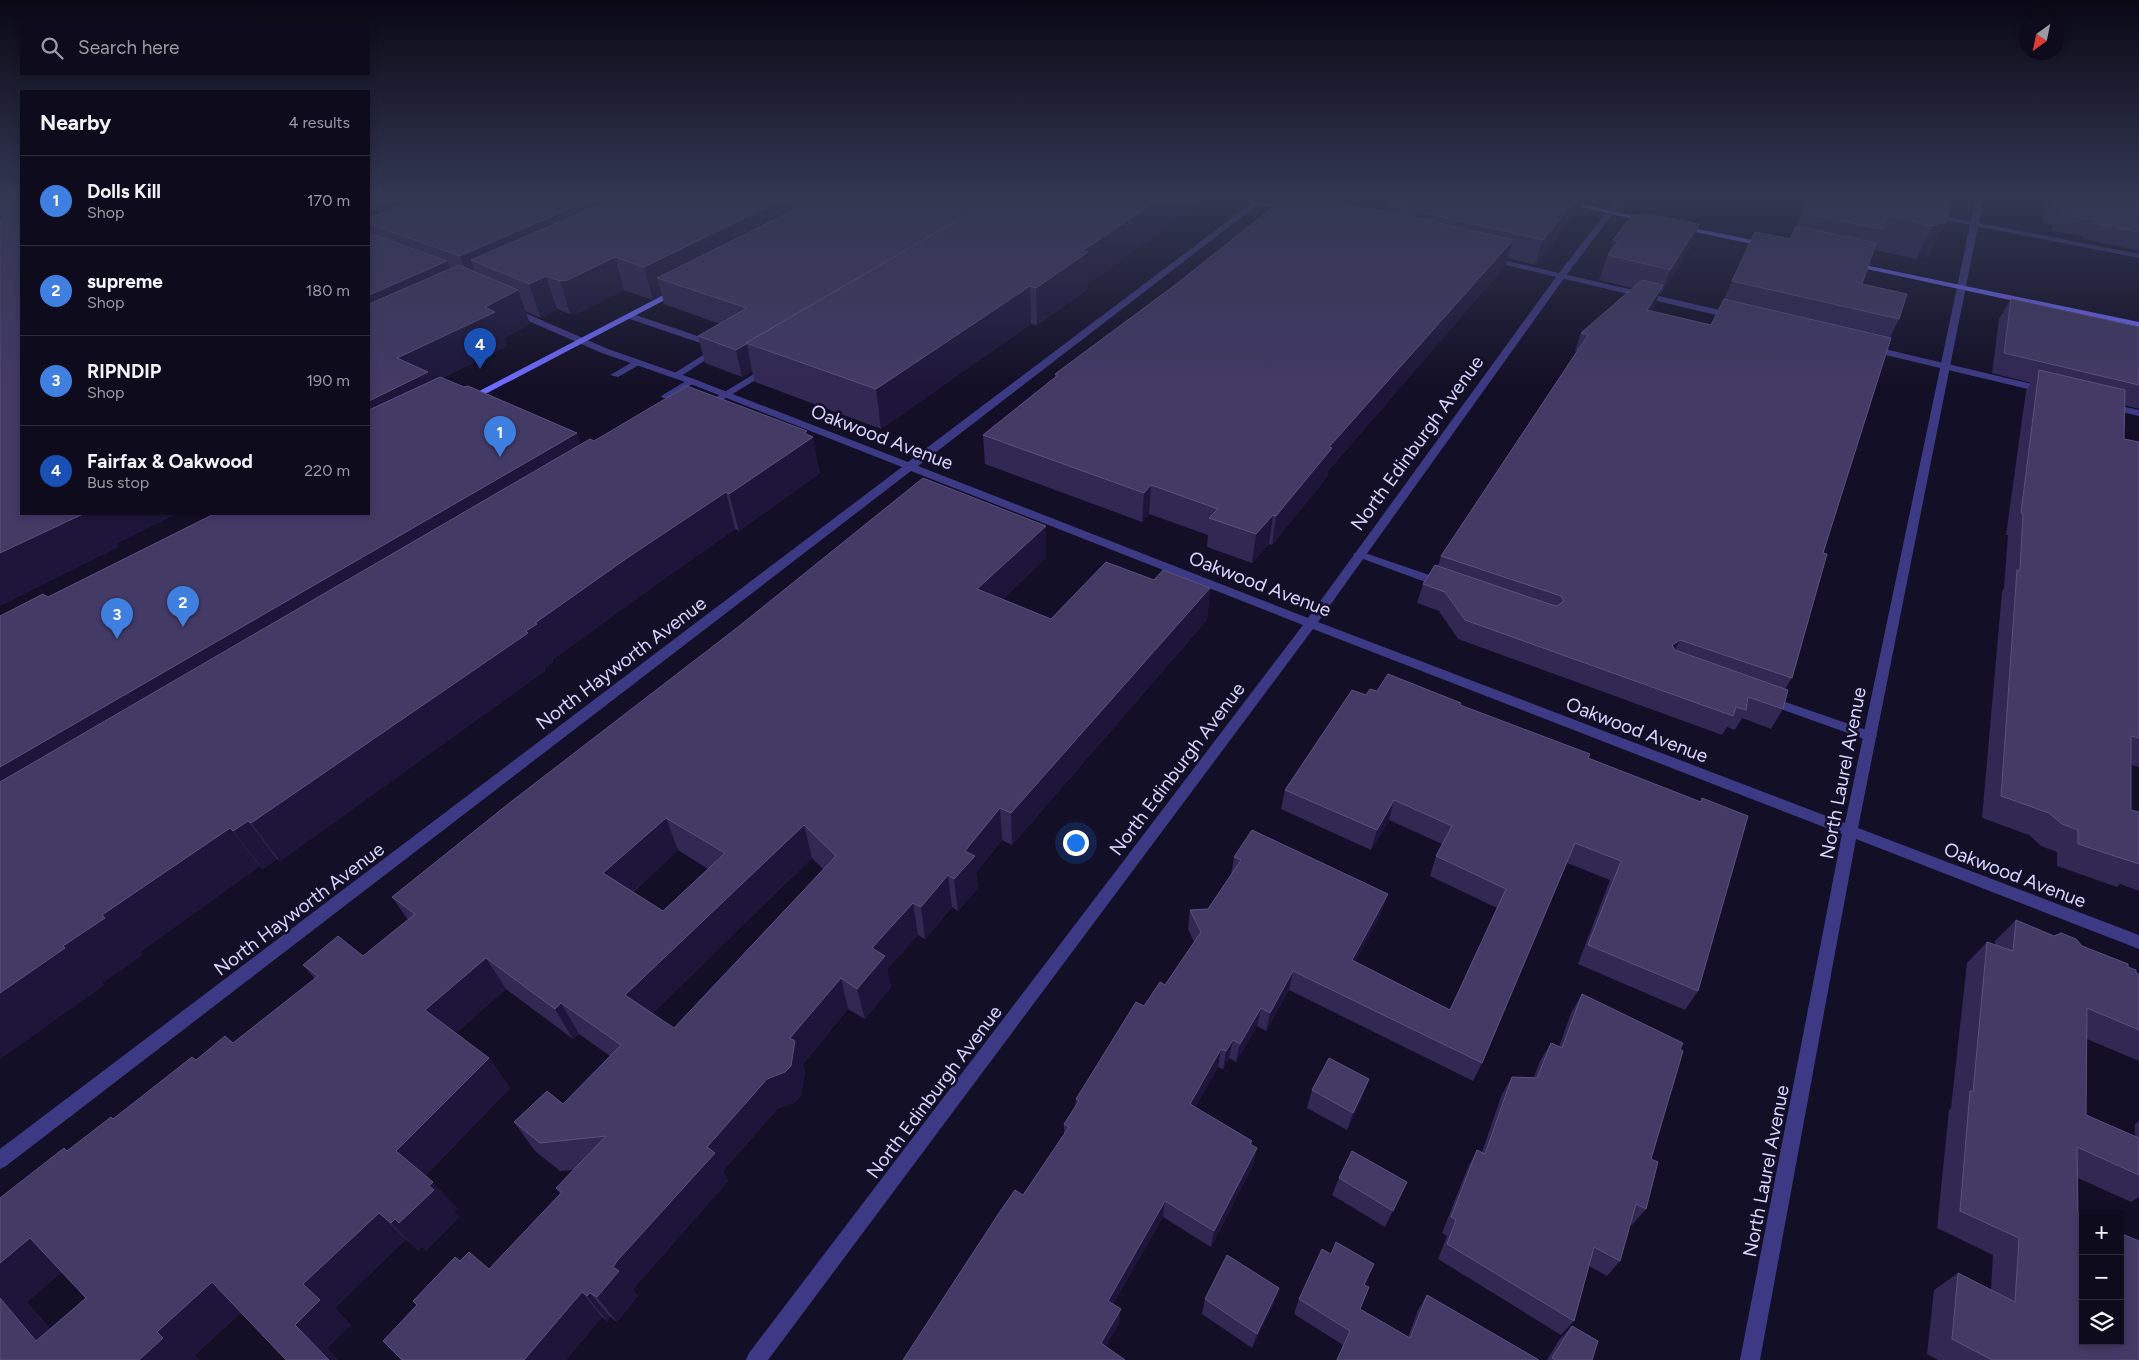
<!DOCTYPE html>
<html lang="en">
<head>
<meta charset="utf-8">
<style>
	:root { --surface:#0e0b1c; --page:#1c1929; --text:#f1f3f6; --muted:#9b9ba3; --line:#2e2b3b; --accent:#0b8043 }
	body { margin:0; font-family:Figtree,sans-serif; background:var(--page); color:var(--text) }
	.controls { position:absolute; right:15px; bottom:15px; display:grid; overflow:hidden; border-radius:0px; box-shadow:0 2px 8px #0003 }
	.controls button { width:45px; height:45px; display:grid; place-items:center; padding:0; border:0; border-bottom:1px solid var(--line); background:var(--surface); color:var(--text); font:25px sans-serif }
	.compass { position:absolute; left:2019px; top:15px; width:45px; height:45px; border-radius:50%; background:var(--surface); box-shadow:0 2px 8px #0003; rotate:213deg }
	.you { position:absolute; left:1075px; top:842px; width:18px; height:18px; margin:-12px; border:4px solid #fff; border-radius:50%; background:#1a73e8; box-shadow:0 0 0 8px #1a73e833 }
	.badge { display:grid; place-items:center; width:32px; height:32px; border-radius:50%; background:var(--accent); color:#fff; font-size:16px; font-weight:700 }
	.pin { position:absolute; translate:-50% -41px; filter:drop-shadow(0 1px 2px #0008) }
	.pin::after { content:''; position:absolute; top:26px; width:18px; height:15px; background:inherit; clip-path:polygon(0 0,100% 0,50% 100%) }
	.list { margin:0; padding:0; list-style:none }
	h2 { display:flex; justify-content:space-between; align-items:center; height:65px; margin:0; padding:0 20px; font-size:21px }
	h2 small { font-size:16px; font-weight:400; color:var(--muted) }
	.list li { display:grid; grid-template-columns:32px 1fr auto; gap:15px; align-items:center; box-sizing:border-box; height:90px; padding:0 20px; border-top:1px solid var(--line) }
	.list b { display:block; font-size:19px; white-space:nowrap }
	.list p { margin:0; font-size:16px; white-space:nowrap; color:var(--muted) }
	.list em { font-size:16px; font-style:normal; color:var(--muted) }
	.icon { flex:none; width:28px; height:28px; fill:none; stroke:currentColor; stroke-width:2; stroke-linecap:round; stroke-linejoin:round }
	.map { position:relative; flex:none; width:2139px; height:1360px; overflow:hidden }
	.search { position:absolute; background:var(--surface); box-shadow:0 2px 8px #0003; left:20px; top:20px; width:350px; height:55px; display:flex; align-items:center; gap:12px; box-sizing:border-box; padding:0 18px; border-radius:0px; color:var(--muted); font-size:19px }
	.panel { position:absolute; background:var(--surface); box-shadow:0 2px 8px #0003; left:20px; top:90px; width:350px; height:425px; border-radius:0px }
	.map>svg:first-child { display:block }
</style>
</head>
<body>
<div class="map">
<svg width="2139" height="1360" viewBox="0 0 2139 1360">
	<rect width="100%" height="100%" fill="#130f26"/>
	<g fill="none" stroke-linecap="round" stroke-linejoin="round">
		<path fill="#3d3a85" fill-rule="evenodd" d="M1226,196h13l55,14 -4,2z
			M1927,213l212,41v4l-209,-41h-3z
			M1489,257l244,56 4,3 -4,3 -244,-58z
			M630,313l88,30 1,2 -7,2 -85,-29 -1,-2z
			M1872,346l172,41 5,3 -5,3 -175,-42v-4z
			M714,348l7,2 -43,28 -8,-2z
			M636,360l3,1v4l-21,12 -8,-2z
			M767,366l5,3 -2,2 -62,38 -3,1 -5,-3z
			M691,378l5,3 -2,2 -25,15h-6l-2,-2z
			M2107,403l32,7v6l-35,-8v-4z
			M1359,551l88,30 2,3 -6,4 -4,-1 -84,-31 -2,-2z
			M1768,696l107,37 2,3 -2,3 -5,2 -106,-38 -2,-3 2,-3z"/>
		<path fill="#3d3a85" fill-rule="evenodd" d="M1261,196h8l-351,270 390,152 251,-345 60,-77h7l-61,81 -247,345 527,201 131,-627h8l-126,632 281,107v14l-283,-110 -96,521h-20l102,-526 -529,-205 -545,731h-22l3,-7 554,-728 -392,-154 -905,695 -6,3v-20l902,-682 -214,-84 -86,-30 -92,-40v-4h6l92,40 86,30 214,83z"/>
		<path fill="#6f6bff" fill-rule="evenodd" d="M1534,196h12l105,24 -4,2z
			M1678,225l89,18 4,2 -4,2 -86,-18 -4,-2z
			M1850,262l289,60v6l-286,-62h-3z
			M675,289l7,2 -210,110 -3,1 -5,-3z"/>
	</g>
	<path fill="#312854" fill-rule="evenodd" d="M369,196l719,88v5l-51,36 -6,-1 -150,105 -126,-47 -3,-11 -10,6 -37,-14 -7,-27 22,-12 -56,-20 -2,-9 -9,5 -29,-10 -46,23 -8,1 -13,-5 -16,9 -16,-7 5,13 -26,14 3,8 -65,32 139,66 13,-3 213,-6 13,38 -81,58 -4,-2 -92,65 -91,66 1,2 -9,7 1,2 -265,190 -3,-2 -14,10 -3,-3 -120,86 2,3 -40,28 2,2 -104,74 48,-462 321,-83z
		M1397,196h194l-5,7 -3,-1 -2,6 -46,57 -27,-7 -2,7 -178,206 -1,6 -55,68 -3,-1 -17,19 -45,-16 1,-12 -59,-21 -7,8 -157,-58 -2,-29 72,-58v-3l305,-166 26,3 2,-6z
		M1810,196h142l-23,59 -13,4 -42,-9 -12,34 37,35 -9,19 -67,215 -31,125 -7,11 -2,20 -12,20 -29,-11 -7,12 -8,-3 -5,8 -264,-96 -19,-28 -22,-8 6,-19 15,-18 3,-10 136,-204 -2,-1 6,-18 52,-45 -34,-8 14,-40 86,-16 -9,24 -29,46h-2l-3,8 -5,9 60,14 13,-26 8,-18 58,-42z
		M2045,196h94v56l-7,-3 -49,-10v-3l-31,-5v-6l-9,-2z
		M2011,299l128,28v82l-15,-4v34l15,3v325l-8,-2v45l8,2v79l-19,-7 -3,3 -60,-21v-14l-16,-6 -12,-11 -47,-17 20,-226 2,-4 4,-53h-2l20,-144 5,-8 -39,-10 7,-54z
		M1046,558l-43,41 48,20 103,-39 56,8 -3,32 -195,225 -10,-5 -26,33 2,15 -20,23 -6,-4 -27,32 -7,-4 -31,34 4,18 -26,32 -17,-10 -45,55 2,7 -4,24 -5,7 -18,6 -55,63 5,10 -93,106 -2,3 5,6 -21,26 -7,-5 -3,4 -5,-4 -36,43h-164l58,-99 29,8 71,-75 -4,-6 17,-18 -13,1 -25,-20 -21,-29 49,-18 47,-48 -31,-22 -6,5 -67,-50 -50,44 33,25 21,30 -85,88 33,33 -4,3 5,5 -33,33 -4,-4 -4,4 -12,-11 -71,69 16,17 -24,23 -86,-36 -46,43 -195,5 68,-209 45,-32 83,-59 37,-17 82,-64 -12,-14 60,-9 45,-36 -16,-23zM678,850l30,19 -45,42 -30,-19zM812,858l11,11 -149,159 -22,-14zM62,1272l24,26 -36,31 -23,-27z
		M1377,691l84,14 127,53 112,44 2,-4 -4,193 -13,19 -107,-46 32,-84 -43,-17 -85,200 -9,18 -184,-91 -23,41 -9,-5 -21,36 -7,-4 -6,11 -5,-2 -23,41 57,33 -1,4 6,3 -4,17 -42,82 -48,-30 -50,87 6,20 -216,36 120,-165 41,-60v-11l11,-18 1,-7 68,-93 21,-21 29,-43 -6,-13 2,-19 18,-1 23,-34 3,-18 147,56 -26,49 95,48 47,-102 -67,-32 6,-20 6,-12 -53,-24 -18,30 -90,-41 4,-19 81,-95z
		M2016,920l38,16 28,10 46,21 11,7v87l-52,-22 -1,76 49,22v-13l4,-3v76l-8,5 -53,-24v35l61,147h-201l-11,-6 7,-64 24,-17 33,17 2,-35 -56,-27 12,-118 2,-2 16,-145 20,-21 8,3v-4z
		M1582,994l98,55 -29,110 -5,50 -14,16 -2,-1 -10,37 -13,15 -18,-10 -15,55 -13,14 -123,-76 9,-23 -5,-3 26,-66 9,-17 5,2 20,-58 10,-17h22l6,-16 11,-18 8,4 12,-34z
		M1312,1090l51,6 -16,34 -40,-22z
		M1339,1178l68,4 -22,45 -53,-32z
		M1364,1285l-4,24 48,28 10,-27 9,-15 112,65h-203l7,-15 -49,-31 5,-15z
		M1205,1299l69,4 -22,45 -50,-34z
		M1572,1326l20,34h-45l12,-20z"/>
	<path fill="#1d163a" d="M406,196h89l-126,28v-14z
		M599,196h77l-205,64 9,25 -8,3 -12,-32z
		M790,196h66l-199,82 5,17 -9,5 -9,-33z
		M1164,196h48l-124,88v5l-51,36 -1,-37 46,-37z
		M1579,196h6l-4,12 -46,57 8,-25z
		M1588,196h3l-5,7z
		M1946,222l-17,33 -13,4 17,-33z
		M1699,224l-9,24 -29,46 9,-24z
		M1513,240l-7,25 -178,206 -1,6 -55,68 4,-29 53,-69z
		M615,257l9,33 -46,23 -8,1 -10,-33z
		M447,261l13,33 -91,41v-40z
		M546,276l11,33 -16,9 -12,-34z
		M1663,285l-7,17 -16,25 7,-17z
		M1030,286l1,38 -150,105 -5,-40z
		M518,290l12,34 -26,14 3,8 -74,36 -64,63v-44l28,-43 88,-51z
		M747,344l5,27 -10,6 -6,-27z
		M807,431l1,9 5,-3 7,36 -81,58 -10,-37z
		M577,433l13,37 -590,357v-60z
		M1151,485l-2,29 -7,8 2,-29z
		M726,492l9,37 -92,65 -91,66 1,2 -9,7 1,2 -265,190 -29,-38 275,-192 9,-8 95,-67z
		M83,514h94l-61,30 3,3 -119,59v-53z
		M1273,515l-4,29 -17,19 4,-29z
		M1046,526v32l-66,63 -3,-32z
		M1210,588l-3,32 -195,225 -1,-32z
		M1680,640l-9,19 1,-14z
		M1394,800l-5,20 -18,30 6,-20z
		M1000,808l2,32 -26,33 2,15 -20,23 -4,-32 11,-28z
		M666,818l12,32 -60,55 -15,-32z
		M248,821l29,38 -14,10 -30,-38z
		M804,825l8,33 -172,168 -15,-31z
		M230,828l30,38 -120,86 2,3 -40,28 2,2 -104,74v-66l63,-47 39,-31z
		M948,875l4,32 -27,32 -4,-32z
		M1388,894l-7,19 -35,66 6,-19z
		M913,903l5,32 -31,34 4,18 -26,32 -8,-30 15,-41z
		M486,958l20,31 -58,52 -23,-31z
		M1293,971l-4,19 -23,41 4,-18z
		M841,978l7,31 -45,55 2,7 -4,24 -5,7 -18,6 -55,63 5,10 -93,106 -2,3 5,6 -21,26 -20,-25 16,-30 177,-229z
		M561,1003l18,31 -6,5 -18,-30z
		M1261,1008l-4,18 -21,36 4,-18z
		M1233,1040l-4,18 -6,11 3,-18z
		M1221,1049l-3,18 -31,55 3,-18z
		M489,1058l21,30 -88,91 -26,-28z
		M1369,1079l-6,17 -16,34 6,-17z
		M1257,1148l-4,17 -42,82 3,-16z
		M433,1182l25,27 -4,3 5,5 -33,33 -27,-27 30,-37z
		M1165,1201l-2,16 -56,98 1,-14z
		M379,1213l27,26 -71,69 16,17 -24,23 12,12h-10l-34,-35 8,-41z
		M395,1219l27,27 -4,4 -27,-27z
		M30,1238l42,26 -45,38 49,58 -40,-19 -36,-43v-35z
		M212,1282l35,24 -52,49 5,5h-61l18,-28z
		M1279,1288l-5,15 -22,45 5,-14z
		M582,1292l20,25 -36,43h-42z
		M590,1293l20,24 -3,4 -20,-25z
		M1121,1309l-2,15 -19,33 1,-14z"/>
	<path fill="#433a66" stroke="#5a527e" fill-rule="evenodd" d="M0,196h21v318h62l-83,39v-333h1l1,-7h-2z
		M369,196h37l-37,14z
		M427,196h172l-139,60 -91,-32v-6z
		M619,196h171l-146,71 -29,-10 -47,23 -8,1 -14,-5 -17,8 -58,-24z
		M822,196h127l35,9 -238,138h2l-12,7 -38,-14 49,-28 -90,-30z
		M1007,196h157l-82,55 6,1 -52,36 -6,-2 -154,103 -130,-46 249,-145 6,2z
		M1287,196h19l54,12 22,2 131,30 -184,207 3,1 -56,68 -3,-1 -17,19 -47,-16 9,-9 -67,-24 -7,8 -161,-58 75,-60 -3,-1 120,-89z
		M1397,196h182l-36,44 -155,-35z
		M1810,196h142l-6,26 -13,4 -46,-10 -5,13 -80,-16z
		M2053,196h86v36l-46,-9v-3l-32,-6v-5l-9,-2z
		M1646,214l53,10 -29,46 -62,-15 10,-14 -5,-1 19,-24z
		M1796,226l80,17 -14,41 45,10 -8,25 -167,-38 23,-49 35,7z
		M369,233l78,28 -78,34z
		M459,265l59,25 -33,17 10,5 -98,46 31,14 -59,29v-97z
		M1642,280l21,5 -16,25 64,15 13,-26 167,39 -68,215 4,1 -35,124 -112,-38 -8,5 3,5 113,40 -5,19 -35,-12 -2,13 -10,-3 -3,9 -268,-96 -20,-28 -22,-8 12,-19 117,40 5,1 7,-5 -3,-5 -120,-40 147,-221 -7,-2z
		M2011,299l128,28v58l-135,-32z
		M2039,370l86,20 -1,49 15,3v296l-8,-2v74l8,2v52l-61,-20v-14l-16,-6 -13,-11 -48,-17 16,-226h3l3,-56 -2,-1z
		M440,377l24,10 4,-1 109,47 -577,334v-151l43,-22 5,3 166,-83h155v-104z
		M687,386l120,45 -3,2 9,4 -84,57 -3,-2 -96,64 -95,67 2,1 -11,7 2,2 -277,190 -3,-2 -15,10 -3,-3 -128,87 3,3 -42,28 2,2 -65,45v-211l590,-343 4,2z
		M923,478l123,48 -69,63 74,30 55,-57 48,18 9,-10 47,18 -199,225 -11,-5 -35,43 10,5 -21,23 -6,-4 -27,32 -8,-4 -41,45 13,8 -28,33 -16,-11 -51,60 5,3 -4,25 -6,6 -18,7 -60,68 8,6 -98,108 -4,6 6,4 -22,26 -7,-4 -3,3 -5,-4 -58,68h-122l-19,-19 34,-36 -4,-4 42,-44 5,4 9,-9 20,17 73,-77 -6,-4 50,-52 -66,7 -26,-21 33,-31 16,13 58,-59 -60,-42 -6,6 -69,-51 -61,52 64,48 -93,93 37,31 -4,4 5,4 -35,33 -4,-4 -4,4 -12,-10 -76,71 17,16 -25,25 34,35h-43l-74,-78 -55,50 6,6 -24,22h-139v-62l36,43 50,-43 -56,-60 -30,25v-65l64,-50 3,3 44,-34 2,2 79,-62 4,3 29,-24 8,7 85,-67 -15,-11 35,-29 25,20 52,-42 -23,-17 120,-96 226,-174zM666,818l59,35 -62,58 -60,-38zM804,825l32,31 -162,172 -49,-33z
		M1388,674l73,29 -1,2 130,49 -2,4 113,44 1,-4 46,18 -50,175 -110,-46 33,-84 -46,-18 -93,220 -189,-92 -23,42 -9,-5 -21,36 -7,-4 -7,11 -5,-2 -31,55 62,37 -2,3 7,4 -43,83 -49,-30 -57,100 13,8 -20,34 24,17h-222l98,-150 14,-20 8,5 46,-68 -5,-3 15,-23 -3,-2 60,-97 8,4 16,-24 5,3 36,-53 -11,-22 18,-1 33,-49 -7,-3 18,-27 136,64 -36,66 98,50 56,-121 -70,-33 16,-30 -58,-26 -17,30 -92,-40 67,-100 14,5 4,-6 7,2z
		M2016,920l38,16 7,-3 15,6 6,7 46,18v3l8,3v3l3,1v56l-52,-22 -1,107 53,23v37l-62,-28 1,66 5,2v126h37v-108l19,8v119h-147l-40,-21 6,-66 57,29 4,-64 -59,-27 10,-120 3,1 14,-150 26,9z
		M1582,994l101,49 -3,6 3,2 -32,108 7,3 -12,47 -10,-5 -16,57 -26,-14 -20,74 -127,-77 9,-24 -5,-3 26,-67 8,4 27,-77 25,1 14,-35 11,5z
		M1329,1058l40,21 -16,34 -41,-23z
		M1352,1151l55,31 -14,29 -54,-33z
		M1336,1242l38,22 -10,21 5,2 -9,22 50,29 17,-43 112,65h-202l13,-29 -51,-32 23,-50 9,5z
		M1227,1255l52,33 -22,46 -52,-35z
		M1572,1326l26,15 -6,19h-37l-3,-2z"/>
	<linearGradient id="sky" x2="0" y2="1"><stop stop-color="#0a0815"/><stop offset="0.51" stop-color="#333752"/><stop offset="1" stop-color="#333752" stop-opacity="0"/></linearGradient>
	<rect width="2139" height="386" fill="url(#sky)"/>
	<g text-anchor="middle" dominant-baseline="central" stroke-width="5" stroke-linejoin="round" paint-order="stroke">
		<g font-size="19" fill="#d9d4ff" stroke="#130f26">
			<text transform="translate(882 437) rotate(21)">Oakwood Avenue</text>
			<text transform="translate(1417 443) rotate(-54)">North Edinburgh Avenue</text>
			<text transform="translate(1260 584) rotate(21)">Oakwood Avenue</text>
			<text transform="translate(621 663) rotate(-37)">North Hayworth Avenue</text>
			<text transform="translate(1637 730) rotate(21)">Oakwood Avenue</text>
			<text transform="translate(1177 769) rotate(-53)">North Edinburgh Avenue</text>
			<text transform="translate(1843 773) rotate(-79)">North Laurel Avenue</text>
			<text transform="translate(2015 875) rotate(21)">Oakwood Avenue</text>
			<text transform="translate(299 909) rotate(-37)">North Hayworth Avenue</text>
			<text transform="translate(934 1092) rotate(-53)">North Edinburgh Avenue</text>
			<text transform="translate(1766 1171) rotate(-79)">North Laurel Avenue</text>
		</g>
	</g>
</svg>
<div class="controls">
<button>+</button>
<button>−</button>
<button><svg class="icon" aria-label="layers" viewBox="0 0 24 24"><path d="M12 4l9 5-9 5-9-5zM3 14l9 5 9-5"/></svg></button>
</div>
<svg class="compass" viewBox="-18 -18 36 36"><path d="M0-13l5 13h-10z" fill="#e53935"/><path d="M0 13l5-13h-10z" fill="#9b9ba3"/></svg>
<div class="you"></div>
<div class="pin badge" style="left:500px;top:457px;background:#3f7fe0">1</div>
<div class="pin badge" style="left:183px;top:627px;background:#3f7fe0">2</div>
<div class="pin badge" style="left:117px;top:639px;background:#3f7fe0">3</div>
<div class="pin badge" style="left:480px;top:369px;background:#1a4fb4">4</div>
<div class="search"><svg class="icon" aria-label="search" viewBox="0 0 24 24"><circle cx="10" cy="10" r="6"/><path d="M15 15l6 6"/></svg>Search here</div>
<section class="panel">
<h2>Nearby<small>4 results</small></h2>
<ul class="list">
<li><span class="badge" style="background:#3f7fe0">1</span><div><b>Dolls Kill</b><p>Shop</p></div><em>170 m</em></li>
<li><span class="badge" style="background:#3f7fe0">2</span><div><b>supreme</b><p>Shop</p></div><em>180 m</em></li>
<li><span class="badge" style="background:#3f7fe0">3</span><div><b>RIPNDIP</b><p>Shop</p></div><em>190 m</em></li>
<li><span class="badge" style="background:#1a4fb4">4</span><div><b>Fairfax &amp; Oakwood</b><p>Bus stop</p></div><em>220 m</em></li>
</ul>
</section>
</div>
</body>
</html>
